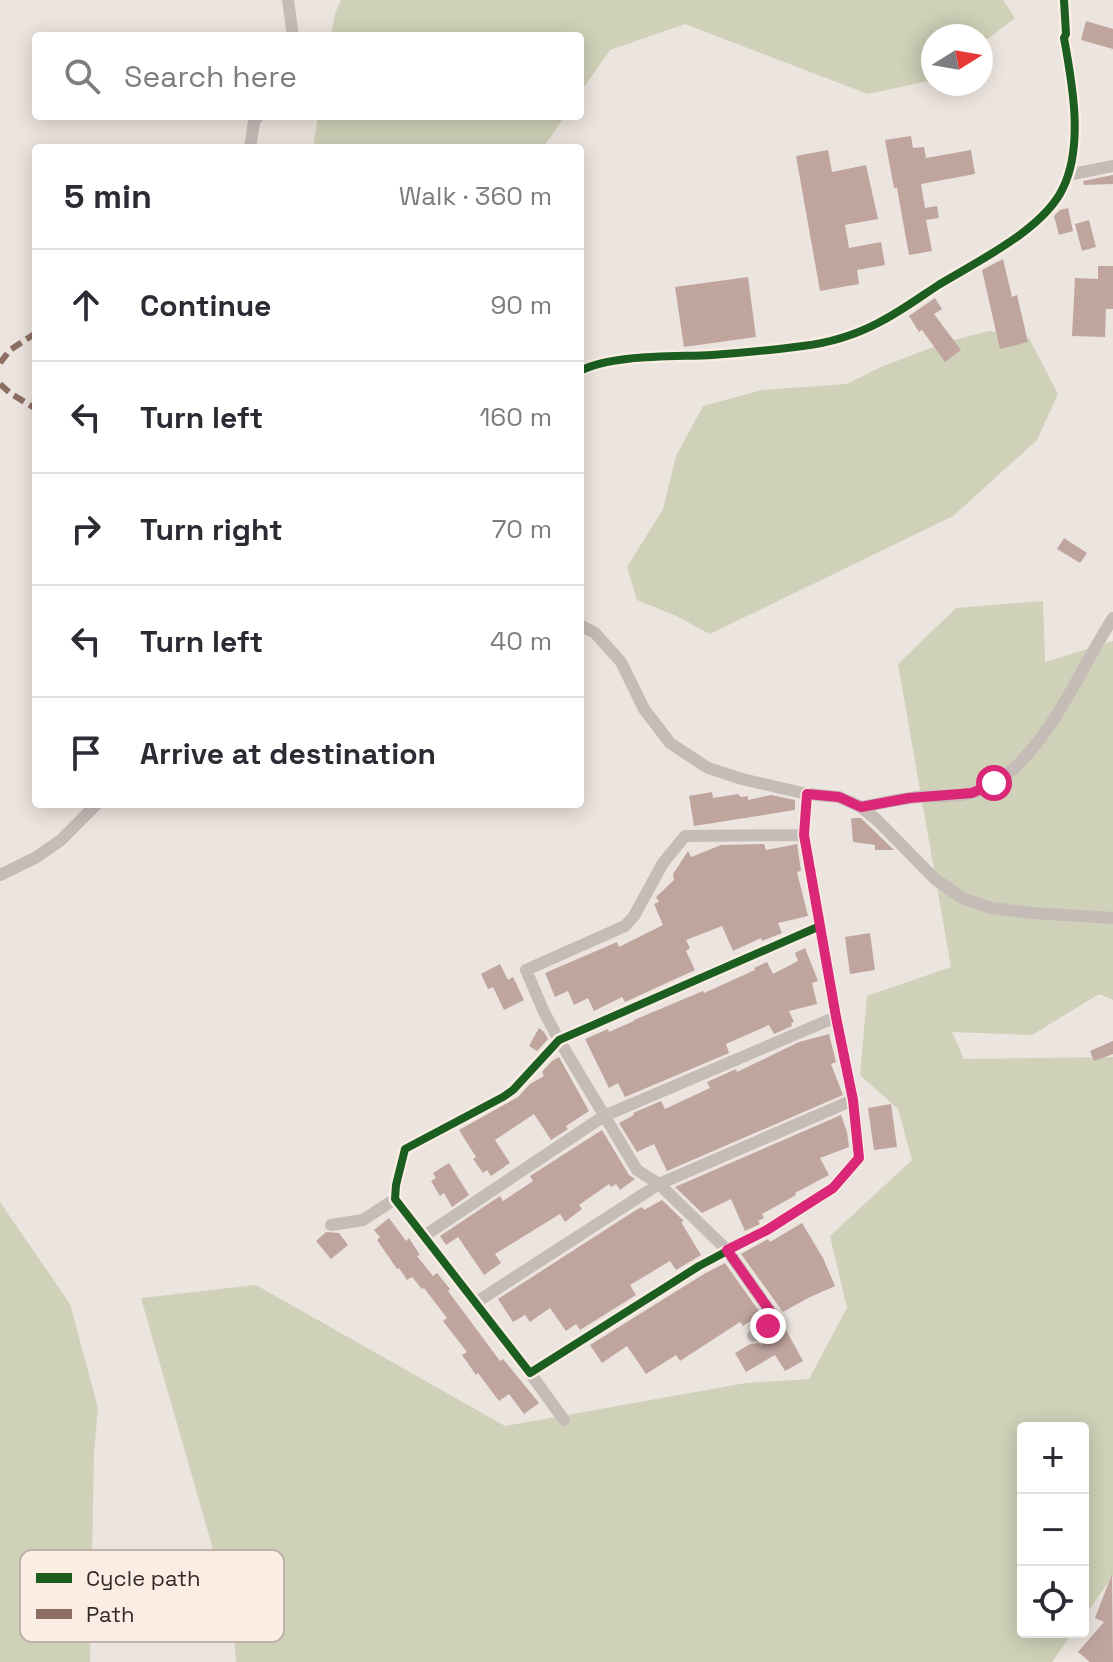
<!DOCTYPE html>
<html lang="en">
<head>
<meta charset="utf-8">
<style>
	:root { --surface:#fff; --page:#f7f7f7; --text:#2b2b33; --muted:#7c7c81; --line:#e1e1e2 }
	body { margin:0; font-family:"Space Grotesk",sans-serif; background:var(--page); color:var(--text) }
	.controls { position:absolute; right:24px; bottom:24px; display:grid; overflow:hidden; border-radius:8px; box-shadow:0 4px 20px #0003 }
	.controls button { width:72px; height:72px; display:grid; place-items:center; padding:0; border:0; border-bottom:2px solid var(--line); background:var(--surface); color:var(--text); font:40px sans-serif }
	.compass { position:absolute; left:921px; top:24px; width:72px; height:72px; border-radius:50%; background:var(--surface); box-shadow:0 4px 20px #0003; rotate:79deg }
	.stop { position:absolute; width:24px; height:24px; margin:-18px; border:6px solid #db2777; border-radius:50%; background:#fff }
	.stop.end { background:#db2777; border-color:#fff; box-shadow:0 2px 8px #0008 }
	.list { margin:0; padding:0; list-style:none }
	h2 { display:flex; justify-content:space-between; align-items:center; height:104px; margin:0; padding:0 32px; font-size:34px }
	h2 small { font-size:26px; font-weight:400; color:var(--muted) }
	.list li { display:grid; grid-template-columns:52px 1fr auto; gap:24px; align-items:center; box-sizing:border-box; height:112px; padding:0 32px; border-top:2px solid var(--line) }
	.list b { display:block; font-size:30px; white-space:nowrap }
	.list em { font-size:26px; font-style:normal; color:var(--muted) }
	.icon { flex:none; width:44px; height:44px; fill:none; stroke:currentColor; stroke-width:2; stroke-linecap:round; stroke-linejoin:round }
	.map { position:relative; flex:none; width:1113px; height:1662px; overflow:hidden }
	.search { position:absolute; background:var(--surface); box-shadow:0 4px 20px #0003; left:32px; top:32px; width:552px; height:88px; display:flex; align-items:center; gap:20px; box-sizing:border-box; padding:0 28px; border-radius:8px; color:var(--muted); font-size:30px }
	.panel { position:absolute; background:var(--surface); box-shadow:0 4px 20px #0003; left:32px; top:144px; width:552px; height:664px; border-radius:8px }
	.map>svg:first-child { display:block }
</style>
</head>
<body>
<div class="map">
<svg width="1113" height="1662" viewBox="0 0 1113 1662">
	<rect width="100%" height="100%" fill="#ece4de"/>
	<path fill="#cfd1b8" d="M341,0h662l12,18 -34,26v-8h-48v44l-65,14 -183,-70 -75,26 -30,43v-57h-249l4,-22z
		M318,116h247l-22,32h-230z
		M989,331l40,7 29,56 -21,46 -84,76 -243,118 -36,-19 -37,-15 -10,-33 36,-58 13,-53 27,-50 59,-16 85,-6 34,-17 65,-25z
		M1043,601l2,61 68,-21v359l-14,-6 -67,41 -80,-3 12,27 149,-2v519l-30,42v-190h-60v204h50l-21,30h-816l-3,-43 -92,-321 115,-13 249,141 241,-43 63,-4 38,-71 -17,-72 82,-76 -14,-51 -38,-34 7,-79 84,-29 -53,-303 58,-56z
		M0,1202l70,102 28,104 -4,44 -4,210h-90z"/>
	<path fill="#c0a59f" d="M1086,21l27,8v20l-32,-9z
		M911,136l2,12 11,-1 2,11 45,-8 4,24 -54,10 4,24 12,-2 2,12 -13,2 6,31 -23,4 -12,-67h-3l-9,-48z
		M828,150l4,22 34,-7 12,54 -33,6 4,23 32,-6 4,23 -28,5 2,14 -39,7 -24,-135z
		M1113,175v9l-29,1 -1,-4z
		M1068,208l5,23 -14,4 -5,-19 6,-6z
		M1089,220l7,27 -14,4 -7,-27z
		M1003,259l9,38 5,-2 11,47 -28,7 -18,-79z
		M1098,266h15v43h-7l-1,28 -33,-1 3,-58 23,1z
		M748,277l8,60 -72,10 -9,-60z
		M935,298l7,11 -8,5 27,36 -16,12 -23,-32 -3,2 -10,-16z
		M1064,538l23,15 -7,10 -23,-14z
		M712,792l1,6 25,-4 3,3 7,-1v4l23,-5 24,5v10l-101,16 -5,-30z
		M854,818h7l33,32h-19v-5l-22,-3 -2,-23z
		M764,844l2,6 31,-6 4,27 -4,1 11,44 -30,7 4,10 -20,8 -1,-3 -28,13 -11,-25 -36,14 4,8 -4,3 9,19 -70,32 -3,-5 -28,14 -6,-13 -14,7 -6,-14 -13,6 -10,-24 72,-31 2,5 44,-22 -9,-21 5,-2 -3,-5 18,-17 -1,-6 15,-23 3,6 30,-12z
		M870,933l5,37 -25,4 -5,-37z
		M805,948l13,33 -6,2 5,21 -28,7 5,11 -3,1 1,3 -18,8 -5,-9 -43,19 3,9 -104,44 -7,-14 -9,5 -24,-49 23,-10 1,3 25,-11v-1l69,-29 1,2 51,-23 -1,-2 13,-6 6,12 25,-13 -3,-8z
		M500,964l8,16 5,-3 11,23 -20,10 -11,-23 -5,2 -7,-15z
		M539,1028l5,4 4,7 -11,12 -8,-5z
		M829,1034l7,28 -5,2 12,31 -176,76 -13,-27 -17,8 -18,-29 15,-8 -1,-2 28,-12 4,8 45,-21 -3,-6 29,-13 1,3 62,-30z
		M1113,1041v13l-19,7 -4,-10z
		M559,1057l30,54 -23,15 2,3 -17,11 -17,-26 -39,26 15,23 -19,13 -4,-6 -4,3 -10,-14 3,-2 -17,-27 59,-33 12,-13 14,-8 -2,-4 10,-11z
		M891,1104l6,43 -23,3 -6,-42z
		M841,1115l6,17 2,15 -29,11 9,17 -34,18 1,2 -34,19 2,4 -6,3 2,3 -15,7 -14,-32 -29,14 -27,-26z
		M602,1130l27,45 6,4 -15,11 -4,-6 -5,3 -2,-3 -30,21 3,4 -17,13 -5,-8 -65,40 6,9 -17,12 -26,-38 -12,8 -6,-9 60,-40 3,5 30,-20 -3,-5z
		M449,1163l20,32 -17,12 -8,-14 -4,3 -9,-15 5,-3 -3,-5z
		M662,1200l22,21 -3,1 20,33 -25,15 -6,-9 -40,24 6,10 -56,35 -4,-6 -10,7 -16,-23 -20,14 -5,-7 -12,7 -15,-23 138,-89 6,-3 2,3z
		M389,1218l17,23 3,-3 11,17 -3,1 16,20 4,-3 13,16 -2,2 52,70 3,-2 36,44 -15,11 -15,-20 -10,7 -21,-28 -2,2 -14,-20 5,-3 -24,-31 4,-3 -23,-30 -2,1 -10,-12 -5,3 -8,-12 -2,1 -20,-29 3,-3 -6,-7z
		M802,1223l21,35 12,28 -27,12 -25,14 -42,-58 27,-15 2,3z
		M326,1232l13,1 9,12 -17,14 -15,-18z
		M725,1263l36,51 -18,12 -3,-4 -60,39 -4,-6 -30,19 -19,-28 -25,17 -12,-18 114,-71z
		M786,1330l17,31 -18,10 -10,-16 -29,17 -11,-19 15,-9 9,-1 1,2z
		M1112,1574l1,88h-23l-12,-10 26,-30 -9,-4z"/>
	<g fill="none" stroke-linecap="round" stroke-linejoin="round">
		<path stroke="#c5bcb7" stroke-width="12" d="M288,0l5,36
			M250,148l4,-26 4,-6
			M1068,175l45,-9
			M580,371c31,-17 96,-14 132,-16 30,-2 61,-5 91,-9 25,-3 52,-11 75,-23 22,-11 42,-26 62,-39 38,-23 104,-55 123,-96 21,-43 9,-106 1,-150l2,-4 -2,-34
			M580,625l15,8 26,29 23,47 26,34 38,25 34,11 65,15 32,3 22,10 16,13 58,59 27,19 29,10 41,5 81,5
			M807,794l-3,41 32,182 17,83 6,58 -26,30 -66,42 -68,36 -169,107 -135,-174 1,-14 9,-36 98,-52 10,-7 46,-50 261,-114
			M861,807c16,-3 33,-7 49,-9 20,-3 43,0 62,-5 66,-18 106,-122 141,-175
			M0,875l35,-17 26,-18 36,-36
			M331,1225l32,-5 32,-21
			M424,1236l180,-120 232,-99
			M475,1303l184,-119 194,-84
			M753,1336l15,-10 4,-12 -45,-64 -68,-66 -22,-14 -78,-130 -15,-28 -18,-42 99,-44 9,-10 29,-53 22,-27 119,-1
			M530,1373l34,47"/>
		<path stroke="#8d6e63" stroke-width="6" stroke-dasharray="12 6" stroke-linecap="butt" d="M0,363l10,-13 26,-17
			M0,384l10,9 26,16"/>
		<defs>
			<path id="cycleway" d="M580,371c31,-17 96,-14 132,-16 30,-2 61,-5 91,-9 25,-3 52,-11 75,-23 22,-11 42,-26 62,-39 38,-23 104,-55 123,-96 21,-43 9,-106 1,-150l2,-4 -2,-34
				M807,794l-3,41 32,182 17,83 6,58 -26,30 -66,42 -68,36 -169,107 -135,-174 1,-14 9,-36 98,-52 10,-7 46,-50 261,-114"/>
		</defs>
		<use href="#cycleway" stroke="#f9ede4" stroke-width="13"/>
		<use href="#cycleway" stroke="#1b5e20" stroke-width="8"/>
	</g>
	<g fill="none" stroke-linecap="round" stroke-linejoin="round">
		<path stroke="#db2777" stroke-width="10" d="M768,1326l4,-12 -45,-64 40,-20 66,-42 26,-30 -6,-58 -17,-83 -32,-182 3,-41 32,3 22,10 48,-9 63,-5 22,-10"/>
	</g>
	<rect x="20" y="1550" width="264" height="92" rx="12" fill="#f9ede4" stroke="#beb2ab" stroke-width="2"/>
	<rect x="36" y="1573" width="36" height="10" fill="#1b5e20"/>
	<rect x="36" y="1609" width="36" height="10" fill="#8d6e63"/>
	<g font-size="22" fill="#352926">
		<text x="86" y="1586">Cycle path</text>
		<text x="86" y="1622">Path</text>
	</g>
</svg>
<div class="controls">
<button>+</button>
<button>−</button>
<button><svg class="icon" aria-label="locate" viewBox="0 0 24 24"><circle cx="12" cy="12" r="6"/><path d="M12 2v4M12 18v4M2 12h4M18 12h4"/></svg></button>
</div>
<svg class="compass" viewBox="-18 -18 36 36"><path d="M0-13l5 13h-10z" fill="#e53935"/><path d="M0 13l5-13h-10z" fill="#7c7c81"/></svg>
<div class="stop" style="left:994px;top:783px"></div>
<div class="stop end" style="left:768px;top:1326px"></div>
<div class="search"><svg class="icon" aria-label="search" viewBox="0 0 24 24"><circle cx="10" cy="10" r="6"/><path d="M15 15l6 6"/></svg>Search here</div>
<section class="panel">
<h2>5 min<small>Walk · 360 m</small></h2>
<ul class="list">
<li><svg class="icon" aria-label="ahead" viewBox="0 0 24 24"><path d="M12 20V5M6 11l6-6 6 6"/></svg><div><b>Continue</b></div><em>90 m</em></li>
<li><svg class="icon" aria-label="left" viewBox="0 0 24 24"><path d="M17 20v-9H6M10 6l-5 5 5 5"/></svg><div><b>Turn left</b></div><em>160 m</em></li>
<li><svg class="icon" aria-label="right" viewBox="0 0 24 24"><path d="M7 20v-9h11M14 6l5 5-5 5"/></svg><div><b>Turn right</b></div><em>70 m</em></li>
<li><svg class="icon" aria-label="left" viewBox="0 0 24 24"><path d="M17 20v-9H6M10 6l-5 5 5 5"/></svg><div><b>Turn left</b></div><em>40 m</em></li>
<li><svg class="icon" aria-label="arrive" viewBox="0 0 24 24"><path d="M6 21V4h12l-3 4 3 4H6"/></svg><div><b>Arrive at destination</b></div></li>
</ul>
</section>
</div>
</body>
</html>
